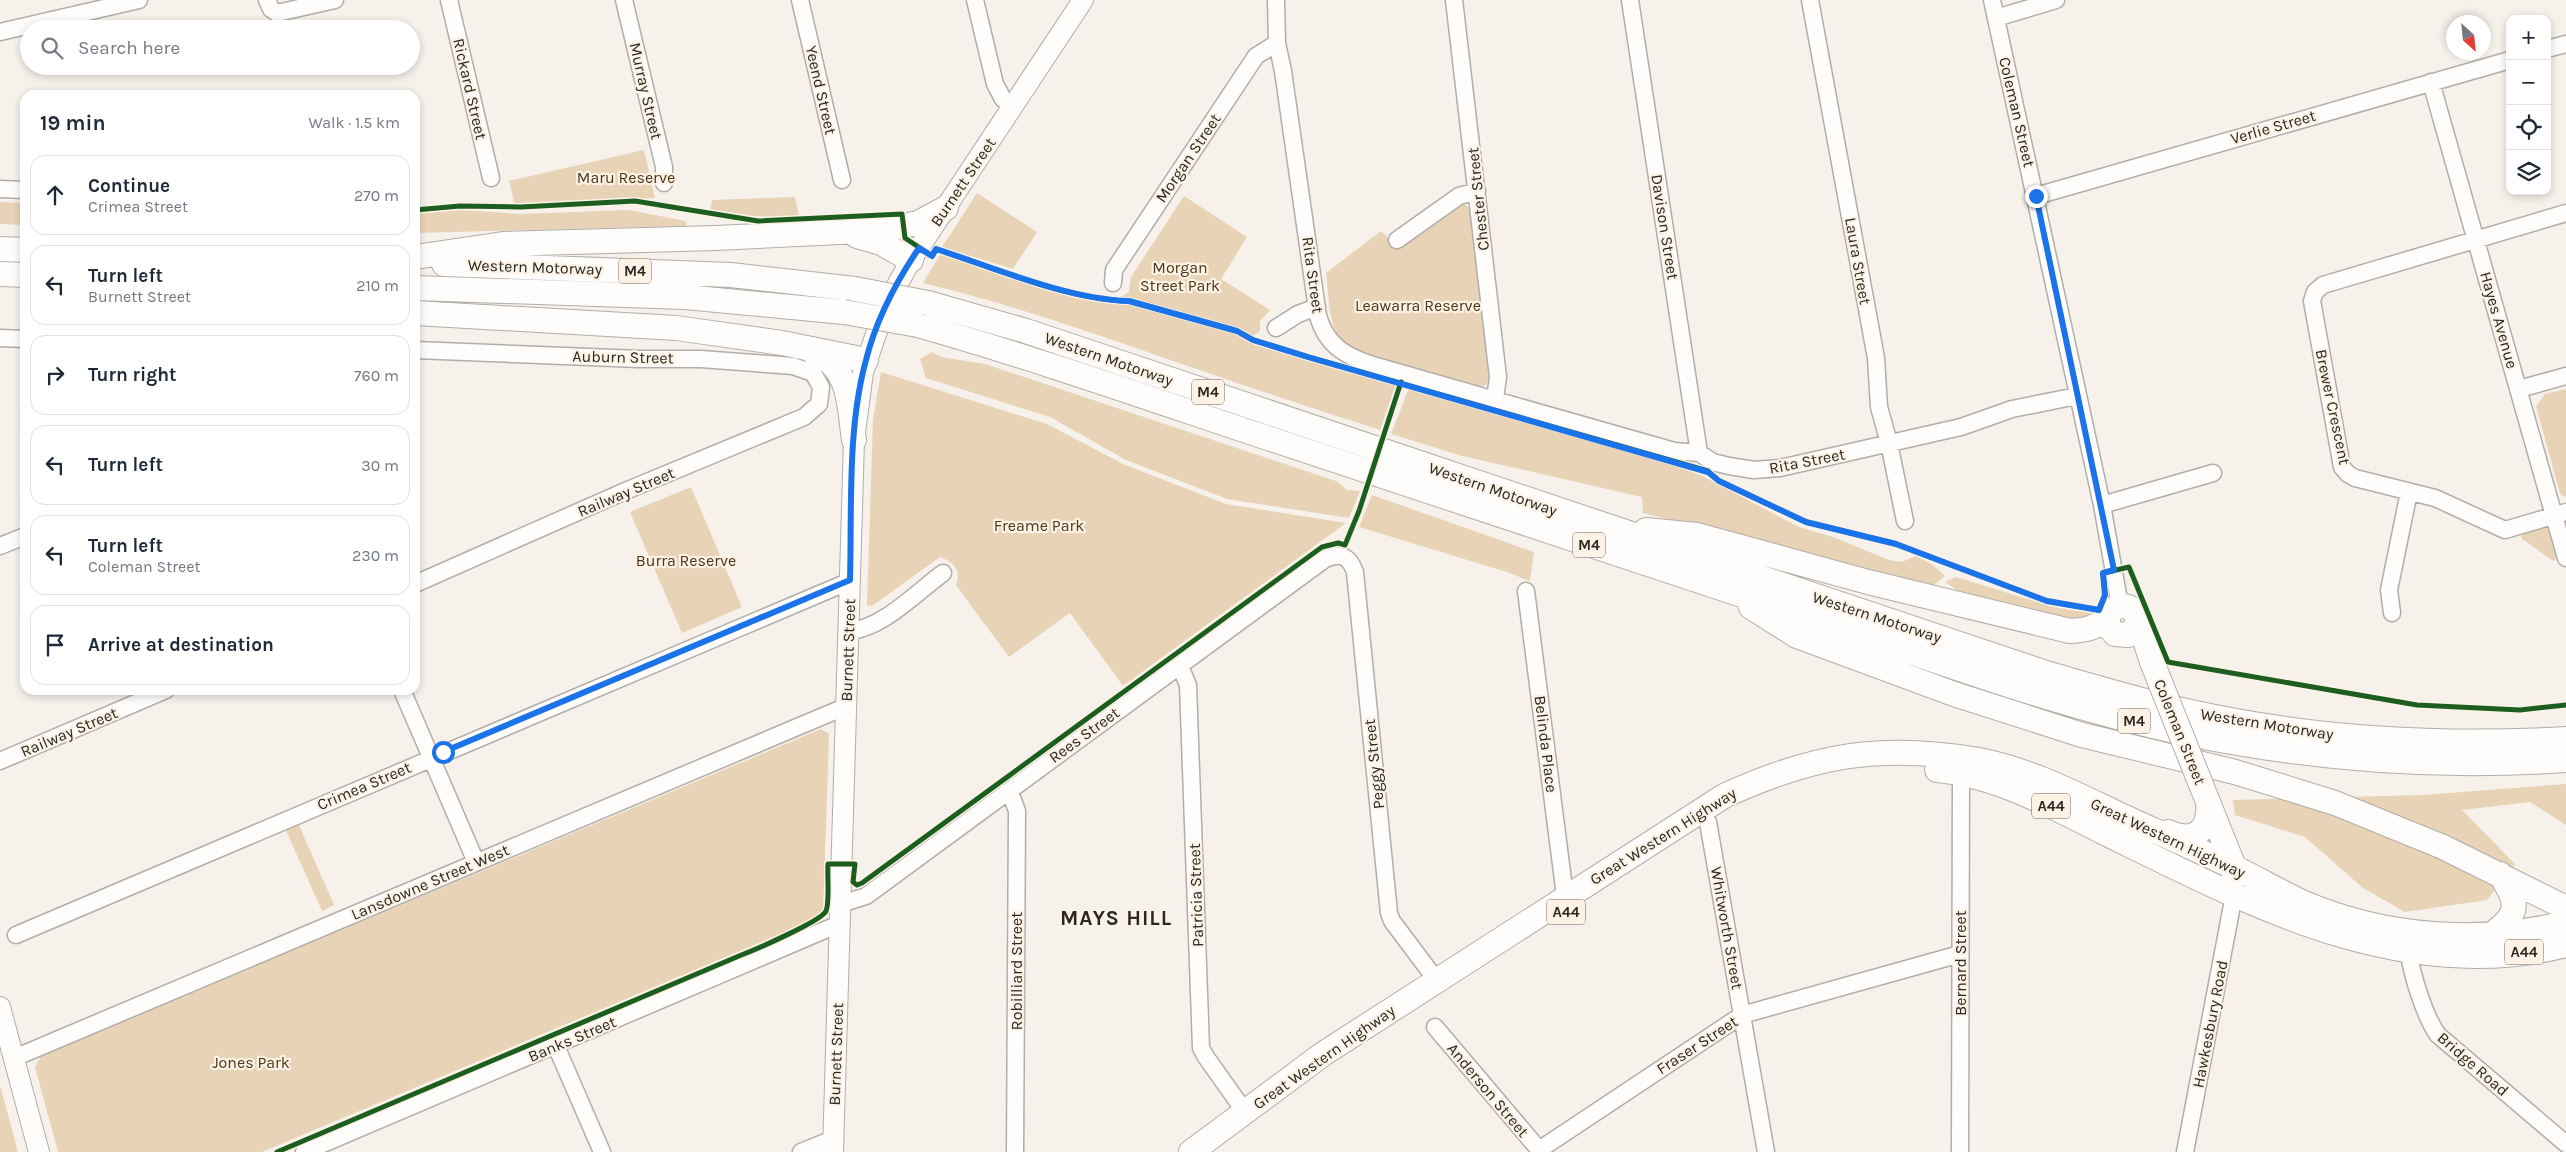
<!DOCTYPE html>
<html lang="en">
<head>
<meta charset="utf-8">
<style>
	:root { --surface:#fff; --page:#f6f6f7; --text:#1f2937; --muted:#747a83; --line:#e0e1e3 }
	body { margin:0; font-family:Karla,sans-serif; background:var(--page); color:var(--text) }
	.controls { position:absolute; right:15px; top:15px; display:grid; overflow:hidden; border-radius:10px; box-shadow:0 2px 8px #0003 }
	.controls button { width:45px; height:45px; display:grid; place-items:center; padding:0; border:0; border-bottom:1px solid var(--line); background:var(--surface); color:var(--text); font:25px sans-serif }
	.compass { position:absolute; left:2446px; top:15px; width:45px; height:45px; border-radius:50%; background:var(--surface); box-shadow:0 2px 8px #0003; rotate:153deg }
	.stop { position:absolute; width:15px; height:15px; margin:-11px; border:4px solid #1a73e8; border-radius:50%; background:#fff }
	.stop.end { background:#1a73e8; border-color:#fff; box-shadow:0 1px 5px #0008 }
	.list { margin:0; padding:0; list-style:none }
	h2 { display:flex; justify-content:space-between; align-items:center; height:65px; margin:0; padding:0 20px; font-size:21px }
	h2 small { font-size:16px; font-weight:400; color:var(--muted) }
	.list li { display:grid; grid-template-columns:32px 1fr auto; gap:15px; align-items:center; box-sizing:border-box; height:80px; margin:0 10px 10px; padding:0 10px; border:1px solid var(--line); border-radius:15px }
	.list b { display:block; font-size:19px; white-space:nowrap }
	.list p { margin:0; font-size:16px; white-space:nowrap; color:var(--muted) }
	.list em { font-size:16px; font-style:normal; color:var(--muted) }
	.icon { flex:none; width:28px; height:28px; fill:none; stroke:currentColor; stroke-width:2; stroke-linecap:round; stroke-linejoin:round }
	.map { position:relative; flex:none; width:2566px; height:1152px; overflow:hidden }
	.search { position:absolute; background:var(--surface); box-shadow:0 2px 8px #0003; left:20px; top:20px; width:400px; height:55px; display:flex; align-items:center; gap:12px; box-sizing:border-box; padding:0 18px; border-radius:28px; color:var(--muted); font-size:19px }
	.panel { position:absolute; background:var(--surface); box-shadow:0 2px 8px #0003; left:20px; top:90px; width:400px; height:605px; border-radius:15px }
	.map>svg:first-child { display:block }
</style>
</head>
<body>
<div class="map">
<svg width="2566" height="1152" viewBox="0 0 2566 1152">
	<rect width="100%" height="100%" fill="#f7f1eb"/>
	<path fill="#e8d3b7" d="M644,150l11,48 -140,7 -6,-24z
		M977,193l60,39 -24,37 -71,-22z
		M1184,196l63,41 -26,42 49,31 -10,11v10l-8,6 -11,-2 13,10 142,39 -16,46c-55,-18 -111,-36 -166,-55 -97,-33 -191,-68 -291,-92l17,-28 156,46h19l14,-9 2,-15z
		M795,197l4,19 -31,1 -58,-4 2,-13z
		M0,202l25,1v22l-25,-1z
		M1460,204l6,1 3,4 21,168 -4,8 -6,2 -129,-37 -14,-11 -7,-26 -4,-40 55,-42 14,14z
		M462,210l57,4 109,-4 58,11v5l-271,7v-19z
		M932,352l9,5 44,7 351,117 11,9 13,1 -11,27 -122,-19 -101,-39 -76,-43 -124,-39 -6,-19z
		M881,372l166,52 76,40 103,40 120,19 -223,163 -53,-73 -61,44 -53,-72c5,-15 -1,-22 -16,-28l-68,49 -5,-1 6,-185z
		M1409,388l275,81 18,7 97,51 34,10 56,23 13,2 14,-6 17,9 12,11 -11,9 -71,-13 -220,-59 -1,-16 -180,-41 -71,-22z
		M2566,389v108l-5,-2 -2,-5 -23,-84 9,-12z
		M691,487l51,120 -60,26 -52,-121z
		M1372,495l162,57 -4,29 -23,-9 -148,-45z
		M2546,526h3l10,31 -6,4 -32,-23 2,-6z
		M1956,577l97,30 38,6c-10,7 -19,6 -31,5l-103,-28 -12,-8z
		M821,729l8,5 -6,182 -561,236h-204l-23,-85 6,-11z
		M2566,784v41l-36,-23 -68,8 53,54 -28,36 -82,12 -42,-24 -58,-51 -70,-22 -2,-15 191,-5z
		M298,823l36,82 -12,6 -37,-83z
		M0,1085l18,67h-18z"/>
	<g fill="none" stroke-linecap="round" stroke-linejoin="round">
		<defs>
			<path id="minor" d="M267,0l4,9 6,4 58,-13
				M449,0l42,178
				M624,0l40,167v16
				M800,0l42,180
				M975,0l20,84 8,15 11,7
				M1276,0l1,43 6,28 35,245c9,31 29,41 58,50l298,85 25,2 14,9 16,4 25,4 26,-2 181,-41 51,-18 65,-13
				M1454,0l44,377 -3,22
				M1630,0l69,453
				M1810,0l66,358 3,49 10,36 16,78
				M1992,0l110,505 18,101
				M1996,18l60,-18
				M0,32l139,-32
				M2547,49l19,-5
				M2431,82l135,476
				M0,189l25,1
				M2036,196l474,-136
				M2566,213l-243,72 -8,7 -3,9 30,166 6,7 7,4 80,20 70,32 61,-18
				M1397,240l62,-44 18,-5
				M1113,283l1,-13 142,-214 21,-13
				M1276,328l22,-14 19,-7
				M0,338l25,1
				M415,350l224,9h62l92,7 20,7 8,14 -2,17 -15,13 -181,75 -208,92
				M2519,389l47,-13
				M2102,505l111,-32
				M0,546l25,-10
				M1526,591l39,305
				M2392,613l-3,-23 20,-98
				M848,631c33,-1 69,-39 95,-58
				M1180,666l8,19 13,363 5,9 39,55
				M402,690l74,172
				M0,761l166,-71
				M1007,792l6,8 4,11 -2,341
				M1708,822l58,330
				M841,904l25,-8 459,-337c16,-7 24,-3 30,13l34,341 3,8 45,60
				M16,935l834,-354
				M2408,941c0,24 16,75 30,94l128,109
				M1435,1027l106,125
				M556,1046l46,106
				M14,1058l833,-352
				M1539,1150l203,-135 218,-61
				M304,1152l535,-228
				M801,1152l32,-13
				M1960,1152l1,-378
				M2185,1152l49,-257"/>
			<path id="major" d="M0,1007l39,145
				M833,1152l21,-712 9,-68 23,-67 25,-45 172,-260"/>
			<path id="highway" d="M857,236l24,7 30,17
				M0,249l25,1
				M415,257l88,-13 213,-6 165,-8 37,-7 28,-15
				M444,264l287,11 124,14
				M0,274l25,1
				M415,288l270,9 159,15
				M928,303l98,28 1017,341c47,14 95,28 143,39 124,28 253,35 380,28
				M415,313l261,15 106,15 84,17
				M918,325c116,33 230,73 344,111 169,57 338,113 507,168 138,45 279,101 420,130 123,25 251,35 377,26
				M814,353c37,13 35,54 40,87
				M1646,530l51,5 171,47 202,49c16,-1 28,-3 38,-15
				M1751,607l46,29 157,58 128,41 153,37 100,31 108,44 123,61
				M2137,615v11l-9,9 -13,-1 -7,-8v-10c7,-13 21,-13 29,-1l15,47
				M1937,770c59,5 114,36 166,62 143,70 298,155 463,113
				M2208,802l26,65v8
				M2168,832c27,12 42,-2 40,-30
				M2492,934c29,-21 26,-31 8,-60
				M1191,1152l132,-98 401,-258c89,-41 157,-53 255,-36 48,9 93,32 137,53 39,18 78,35 117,54 24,11 47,25 71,36 83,35 175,41 262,20"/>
		</defs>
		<use href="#minor" stroke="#b1ada8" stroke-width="19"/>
		<use href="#major" stroke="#b1ada8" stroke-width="22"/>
		<use href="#highway" stroke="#b1ada8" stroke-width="26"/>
		<use href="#minor" stroke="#fefdfc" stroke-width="16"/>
		<use href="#major" stroke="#fefdfc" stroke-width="20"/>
		<use href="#highway" stroke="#fefdfc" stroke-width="24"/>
		<defs>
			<path id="highway-bridge" d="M855,289l73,14
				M844,312l74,13
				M2152,662l56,140"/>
		</defs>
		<use href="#highway-bridge" stroke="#b1ada8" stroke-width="26" stroke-linecap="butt"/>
		<use href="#highway-bridge" stroke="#fefdfc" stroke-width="24"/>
		<defs>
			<path id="cycleway" d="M415,210l45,-4 61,1 114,-6 123,20 144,-7 3,24 27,18 4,-7c59,19 132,51 193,52l108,30 16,9 55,17 400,114 11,10 87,41 90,22 151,57 52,9 6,-15 -2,-22 26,-6 39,95 249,43 103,5 46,-5
				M277,1152l462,-196c13,-5 83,-35 87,-45 4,-9 1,-36 2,-47h27l-2,18 4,3 5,-2 460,-336 16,-4 7,2 14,-34 42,-129"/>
		</defs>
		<use href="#cycleway" stroke="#fcf2e6" stroke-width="8"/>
		<use href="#cycleway" stroke="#1b5e20" stroke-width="5"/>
	</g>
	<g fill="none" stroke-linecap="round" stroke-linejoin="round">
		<path stroke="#1a73e8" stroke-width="6" d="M443,752l407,-172c2,-70 -3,-151 16,-220 10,-40 30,-78 53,-112l13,8 4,-7c59,19 131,50 193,52l108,30 16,9 55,17 400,115 11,9 87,41 90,22 151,57 52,9 6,-15 -2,-22 11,-3 -78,-374"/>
	</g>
	<g text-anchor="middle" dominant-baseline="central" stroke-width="4.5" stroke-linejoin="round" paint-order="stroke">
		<g fill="#fcf2e6" stroke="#6a645d" stroke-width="1">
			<rect x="619" y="258.5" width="32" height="25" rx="4"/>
			<rect x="1192" y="379.5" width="32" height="25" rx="4"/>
			<rect x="1573" y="532.5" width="32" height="25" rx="4"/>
			<rect x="2118" y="708.5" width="32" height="25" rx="4"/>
			<rect x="2032" y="793.5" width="38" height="25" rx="4"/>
			<rect x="1547" y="899.5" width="38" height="25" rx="4"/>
			<rect x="2505" y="939.5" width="38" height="25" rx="4"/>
		</g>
		<g font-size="15" font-weight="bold" fill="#2b2722">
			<text x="635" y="271">M4</text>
			<text x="1208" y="392">M4</text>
			<text x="1589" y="545">M4</text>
			<text x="2134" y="721">M4</text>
			<text x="2051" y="806">A44</text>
			<text x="1566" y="912">A44</text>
			<text x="2524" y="952">A44</text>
		</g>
		<g font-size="16" fill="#2b2722" stroke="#fcf2e6">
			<text transform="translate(470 89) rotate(77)">Rickard Street</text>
			<text transform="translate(821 90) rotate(77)">Yeend Street</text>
			<text transform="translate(646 91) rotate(77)">Murray Street</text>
			<text transform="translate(2017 112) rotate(77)">Coleman Street</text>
			<text transform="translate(2273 127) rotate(-16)">Verlie Street</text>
			<text transform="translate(1188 158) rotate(-56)">Morgan Street</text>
			<text transform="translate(963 182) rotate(-56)">Burnett Street</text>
			<text transform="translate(1478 199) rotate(-96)">Chester Street</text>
			<text transform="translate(1665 227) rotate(81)">Davison Street</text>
			<text transform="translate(1858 261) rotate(80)">Laura Street</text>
			<text transform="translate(535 267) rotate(2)">Western Motorway</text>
			<text transform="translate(1313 275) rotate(82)">Rita Street</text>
			<text transform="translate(2499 320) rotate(74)">Hayes Avenue</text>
			<text transform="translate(623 357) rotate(1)">Auburn Street</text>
			<text transform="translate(1109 359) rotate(19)">Western Motorway</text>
			<text transform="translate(2333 407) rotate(78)">Brewer Crescent</text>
			<text transform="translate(1807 461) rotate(-11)">Rita Street</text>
			<text transform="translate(1493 489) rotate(19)">Western Motorway</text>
			<text transform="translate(626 492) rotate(-23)">Railway Street</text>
			<text transform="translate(1877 617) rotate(18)">Western Motorway</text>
			<text transform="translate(848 650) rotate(-88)">Burnett Street</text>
			<text transform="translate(2267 724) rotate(9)">Western Motorway</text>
			<text transform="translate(69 732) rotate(-23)">Railway Street</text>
			<text transform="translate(2180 732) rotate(68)">Coleman Street</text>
			<text transform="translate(1084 735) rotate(-36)">Rees Street</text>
			<text transform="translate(1546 744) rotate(83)">Belinda Place</text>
			<text transform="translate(1374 764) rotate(-96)">Peggy Street</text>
			<text transform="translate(364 786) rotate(-23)">Crimea Street</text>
			<text transform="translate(1663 836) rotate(-32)">Great Western Highway</text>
			<text transform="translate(2168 838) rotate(25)">Great Western Highway</text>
			<text transform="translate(430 882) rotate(-23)">Lansdowne Street West</text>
			<text transform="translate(1196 895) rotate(-92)">Patricia Street</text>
			<text transform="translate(1727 928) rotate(80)">Whitworth Street</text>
			<text transform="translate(1960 963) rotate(-90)">Bernard Street</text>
			<text transform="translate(1016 971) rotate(-90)">Robilliard Street</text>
			<text transform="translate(2210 1024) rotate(-79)">Hawkesbury Road</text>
			<text transform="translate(572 1039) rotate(-23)">Banks Street</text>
			<text transform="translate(1697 1045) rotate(-33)">Fraser Street</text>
			<text transform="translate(836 1054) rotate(-88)">Burnett Street</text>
			<text transform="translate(1324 1057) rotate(-35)">Great Western Highway</text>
			<text transform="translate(2473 1064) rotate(41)">Bridge Road</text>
			<text transform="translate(1488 1090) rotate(50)">Anderson Street</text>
		</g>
		<g font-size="16" fill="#4c3716" stroke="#fcf2e6">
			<text x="626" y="177">Maru Reserve</text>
			<text x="1180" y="267">Morgan<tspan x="1180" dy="18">Street Park</tspan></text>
			<text x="1418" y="305">Leawarra Reserve</text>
			<text x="1039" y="525">Freame Park</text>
			<text x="686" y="560">Burra Reserve</text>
			<text x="251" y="1062">Jones Park</text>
		</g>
		<g font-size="21" font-weight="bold" letter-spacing="1" fill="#2b2722" stroke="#fcf2e6">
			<text x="1116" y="918">MAYS HILL</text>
		</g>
	</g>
</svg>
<div class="controls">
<button>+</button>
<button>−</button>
<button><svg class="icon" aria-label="locate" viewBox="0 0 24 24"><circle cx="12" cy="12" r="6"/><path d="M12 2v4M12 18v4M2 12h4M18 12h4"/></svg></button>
<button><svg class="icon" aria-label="layers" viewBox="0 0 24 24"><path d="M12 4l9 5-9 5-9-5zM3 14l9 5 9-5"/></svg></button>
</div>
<svg class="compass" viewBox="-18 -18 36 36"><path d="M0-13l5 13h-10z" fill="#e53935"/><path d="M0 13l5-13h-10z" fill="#747a83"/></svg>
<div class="stop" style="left:443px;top:752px"></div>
<div class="stop end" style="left:2036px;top:196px"></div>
<div class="search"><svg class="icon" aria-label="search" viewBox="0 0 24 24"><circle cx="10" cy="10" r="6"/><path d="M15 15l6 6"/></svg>Search here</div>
<section class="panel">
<h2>19 min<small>Walk · 1.5 km</small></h2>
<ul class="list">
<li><svg class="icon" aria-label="ahead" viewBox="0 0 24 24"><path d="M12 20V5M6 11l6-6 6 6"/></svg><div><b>Continue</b><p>Crimea Street</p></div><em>270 m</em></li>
<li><svg class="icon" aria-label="left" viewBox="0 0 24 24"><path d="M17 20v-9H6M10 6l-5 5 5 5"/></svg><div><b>Turn left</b><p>Burnett Street</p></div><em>210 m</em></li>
<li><svg class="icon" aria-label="right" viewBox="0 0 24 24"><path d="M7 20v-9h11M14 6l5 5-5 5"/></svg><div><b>Turn right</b></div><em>760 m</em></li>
<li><svg class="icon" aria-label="left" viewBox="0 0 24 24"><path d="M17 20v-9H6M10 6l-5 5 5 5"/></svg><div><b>Turn left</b></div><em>30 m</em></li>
<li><svg class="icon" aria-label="left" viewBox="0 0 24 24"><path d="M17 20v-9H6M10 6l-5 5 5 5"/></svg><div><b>Turn left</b><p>Coleman Street</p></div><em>230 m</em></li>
<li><svg class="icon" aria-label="arrive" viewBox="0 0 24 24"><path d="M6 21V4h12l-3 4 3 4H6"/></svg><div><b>Arrive at destination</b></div></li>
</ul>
</section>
</div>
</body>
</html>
